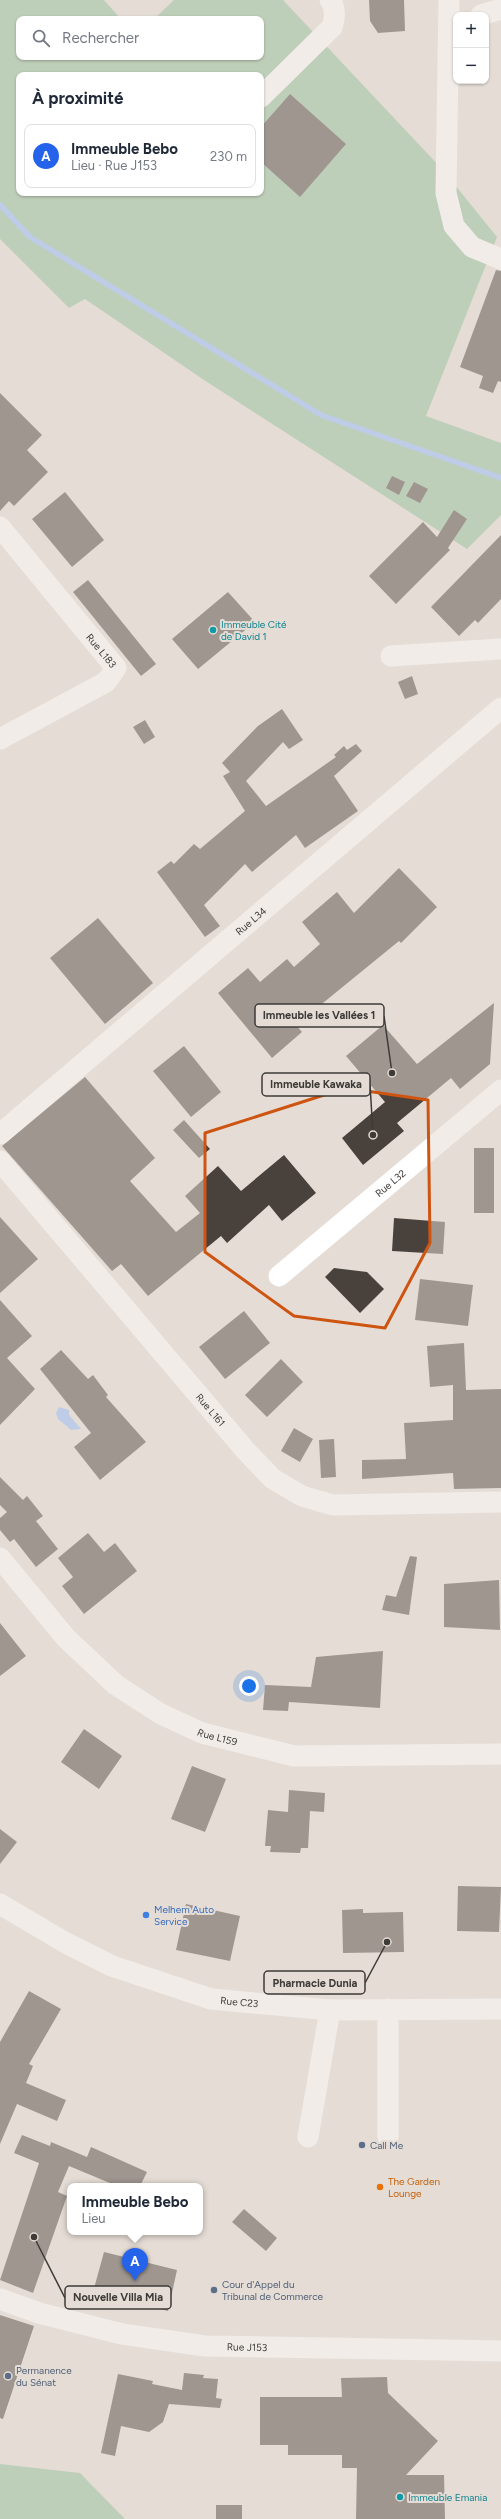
<!DOCTYPE html>
<html lang="fr">
<head>
<meta charset="utf-8">
<style>
	:root { --surface:#fff; --page:#f2f2f3; --text:#1f2937; --muted:#747a83; --line:#e0e1e3; --accent:#2563eb }
	body { margin:0; font-family:Figtree,sans-serif; background:var(--page); color:var(--text) }
	.controls { position:absolute; right:12px; top:12px; display:grid; overflow:hidden; border-radius:8px; box-shadow:0 1px 3px #0004 }
	.controls button { width:36px; height:36px; display:grid; place-items:center; padding:0; border:0; border-bottom:1px solid var(--line); background:var(--surface); color:var(--text); font:20px sans-serif }
	.you { position:absolute; left:249px; top:1686px; width:14px; height:14px; margin:-10px; border:3px solid #fff; border-radius:50%; background:#1a73e8; box-shadow:0 0 0 6px #1a73e833 }
	.badge { display:grid; place-items:center; width:26px; height:26px; border-radius:50%; background:var(--accent); color:#fff; font-size:13px; font-weight:700 }
	.pin { position:absolute; translate:-50% -33px; filter:drop-shadow(0 1px 2px #0008) }
	.pin::after { content:''; position:absolute; top:21px; width:14px; height:12px; background:inherit; clip-path:polygon(0 0,100% 0,50% 100%) }
	.popup { position:absolute; left:67px; top:2183px; width:136px; height:52px; box-sizing:border-box; display:grid; place-content:center; border-radius:8px; background:var(--surface); filter:drop-shadow(0 1px 3px #0005); font-size:13px; white-space:nowrap; color:var(--muted) }
	.popup b { font-size:15px; color:var(--text) }
	.popup::after { content:''; position:absolute; left:50%; top:100%; margin-left:-8px; border:8px solid transparent; border-top-color:var(--surface) }
	.list { margin:0; padding:0; list-style:none }
	h2 { display:flex; justify-content:space-between; align-items:center; height:52px; margin:0; padding:0 16px; font-size:17px }
	h2 small { font-size:13px; font-weight:400; color:var(--muted) }
	.list li { display:grid; grid-template-columns:26px 1fr auto; gap:12px; align-items:center; box-sizing:border-box; height:64px; margin:0 8px 8px; padding:0 8px; border:1px solid var(--line); border-radius:8px }
	.list b { display:block; font-size:15px; white-space:nowrap }
	.list p { margin:0; font-size:13px; white-space:nowrap; color:var(--muted) }
	.list em { font-size:13px; font-style:normal; color:var(--muted) }
	.icon { flex:none; width:22px; height:22px; fill:none; stroke:currentColor; stroke-width:2; stroke-linecap:round; stroke-linejoin:round }
	.map { position:relative; flex:none; width:501px; height:2519px; overflow:hidden }
	.search { position:absolute; background:var(--surface); box-shadow:0 1px 3px #0004; left:16px; top:16px; width:248px; height:44px; display:flex; align-items:center; gap:10px; box-sizing:border-box; padding:0 14px; border-radius:8px; color:var(--muted); font-size:15px }
	.panel { position:absolute; background:var(--surface); box-shadow:0 1px 3px #0004; left:16px; top:72px; width:248px; height:124px; border-radius:8px }
	.map>svg:first-child { display:block }
</style>
</head>
<body>
<div class="map">
<svg width="501" height="2519" viewBox="0 0 501 2519">
	<rect width="100%" height="100%" fill="#e5ddd5"/>
	<path fill="#8fbe98" fill-rule="evenodd" d="M0,0h104l17,19h-102v38h242v-38h-107l20,-19h109l160,170 54,67 -71,179 75,27v72l-34,34 -263,-169 -119,-81 -16,9 -69,-69zM19,75h242v118h-242z
		M0,2464l80,9 45,46h-125z"/>
	<path fill="#8fb9fc" d="M59,1407l10,3v5l12,14 -10,1 -13,-11 -2,-6z"/>
	<g fill="none" stroke-linecap="round" stroke-linejoin="round">
		<path stroke="#8fb9fc" stroke-width="5.5" d="M0,205l30,32 291,178 180,63"/>
	</g>
	<path fill="#49423c" d="M369,0h35l1,31 -27,2 -8,-12z
		M290,94l56,50 -46,53 -39,-35v-35z
		M496,270l5,1v111l-3,-1 -5,12 -14,-5 4,-12 -23,-9z
		M0,393l42,42 -15,15 21,22 -34,34 -5,-5 -9,10z
		M392,476l13,6 -6,13 -13,-7z
		M414,482l14,7 -8,14 -14,-7z
		M65,492l39,48 -32,27 -40,-48z
		M454,510l13,9 -19,29 2,2 -54,54 -27,-28 54,-54 14,15z
		M501,535v64l-23,24 -3,-3 -16,16 -28,-29z
		M88,580l68,84 -15,12 -68,-84z
		M228,592l27,30 -57,47 -26,-30z
		M412,676l6,18 -13,5 -7,-17z
		M282,709l21,31 -14,9 -6,-7 -37,39 20,25 70,-49 -2,-2 10,-9 3,4 9,-6 6,7 -28,25 24,35 -53,37 -9,-13 -44,37 -7,-8 -41,41 16,21 -15,11 -48,-65 14,-11 3,3 20,-20 6,5 45,-38 -22,-35 7,-4 -8,-9 36,-37z
		M145,720l10,17 -11,7 -11,-17z
		M399,868l38,39 -36,36 -2,-2 -103,84 6,7 -30,26 -54,-65 30,-25 12,14 27,-23 7,8 26,-23 -18,-22 35,-30 17,21z
		M98,918l55,65 -48,41 -55,-66z
		M494,1003l-4,61 -30,25 -9,-11 -54,45 7,8 -41,34 -21,-27 43,-36 -39,-46 37,-31 34,39z
		M184,1046l37,46 -30,25 -38,-46z
		M85,1077l70,81 -25,23 46,51 24,-19 -15,-17 33,-30 23,25 43,-36 32,38 -34,28 -13,-16 -42,38 -6,-7 -73,60 -27,-32 -9,7 -110,-125z
		M184,1120l26,29 -11,9 -26,-28z
		M474,1148h20v65h-20z
		M0,1217l38,42 -38,34z
		M394,1218l51,4 -2,32 -51,-3z
		M334,1268l33,4 17,17 -24,24 -35,-36z
		M420,1279l53,6 -5,41 -53,-6z
		M0,1300l32,36 -25,22 28,31 -35,36z
		M244,1311l26,32 -45,36 -26,-32z
		M464,1343l2,47 35,-1v99l-47,1 -1,-16 -91,6v-19l44,-1 -2,-36 49,-3v-35l-23,2 -3,-41z
		M61,1350l27,29 5,-4 15,20 -2,2 40,45 -46,38 -26,-33 17,-14 -51,-64z
		M281,1359l22,23 -36,35 -22,-22z
		M294,1428l19,11 -13,23 -19,-11z
		M334,1439l2,38 -15,1 -2,-38z
		M0,1477l23,23 4,-4 16,20 -7,5 22,28 -22,18 -22,-28 -4,3 -10,-12v-12l7,-6 -7,-7z
		M88,1533l16,19 11,-9 22,28 -53,43 -22,-28 11,-9 -15,-19z
		M410,1556l7,1 -8,58 -27,-5 4,-15 10,2z
		M499,1580l1,50 -56,-3v-43z
		M0,1623l26,33 -26,20z
		M383,1651l-3,57 -91,-6 -1,9 -25,-1 2,-25 46,2 5,-30z
		M84,1729l38,27 -23,33 -38,-27z
		M192,1766l34,13 -21,53 -34,-13z
		M289,1790l36,3 -1,19 -14,-1 -2,37h-7l-1,5 -30,-1 1,-6h-6l3,-36 20,2z
		M0,1829l17,13 -17,22z
		M458,1886l43,1 -2,45 -42,-1z
		M186,1904l54,12 -10,45 -54,-11z
		M363,1909v4l40,-1 1,40 -61,1 -1,-43z
		M29,1991l32,18 -32,55 4,2 -7,17 40,17 -9,21 -40,-17 -17,40v-102z
		M22,2135l28,11 1,-4 36,15 4,-10 56,25 -7,14h-23l-48,-20 -11,26 9,4 -34,97 -33,-13 39,-117 -25,-10z
		M244,2209l33,29 -11,13 -34,-29z
		M104,2252l73,18 -9,41 -75,-19z
		M0,2315l34,11 -31,93 -3,-1z
		M184,2373l20,2 -1,3 15,1 -2,19 6,1 -2,9 -51,-4 -6,18 -14,10 -28,-6 -6,30 -14,-3 17,-79 35,7 -1,3 30,6z
		M387,2377l1,16 50,48 -32,34h38l1,44h-89l1,-51h-15v-13h-54v-10h-28v-48h82l-1,-19z
		M216,2505h26v14h-26z"/>
	<g fill="none" stroke-linecap="round" stroke-linejoin="round">
		<g stroke="#fff" stroke-width="21">
			<path d="M449,0l-3,193 8,33 18,21 29,12"/>
			<path d="M481,15l20,-6"/>
			<path d="M261,97l71,-70c3,-8 4,-20 -2,-27"/>
			<path id="s1" d="M0,527l116,141 -10,14 -106,57"/>
			<path d="M391,656l110,-7"/>
			<path id="s2" d="M0,1134l501,-426"/>
			<path id="s3" d="M0,1161l246,290 27,28 29,17 31,9 168,-3"/>
			<path id="s4" d="M279,1276l222,-186"/>
			<path id="s5" d="M0,1558l66,80 50,47 45,29 41,19 92,23 207,-2"/>
			<path id="s6" d="M0,1904l66,39 46,23 99,33 119,11 171,-1"/>
			<path d="M308,2137l22,-127"/>
			<path d="M388,2137v-128"/>
			<path id="s7" d="M0,2299l39,14 83,21 83,12 296,5"/>
		</g>
	</g>
	<path d="M0 0H501V2519H0ZM346,1088l82,12 2,143 -45,85 -91,-12 -89,-64v-119z" fill="#e5ddd5" fill-opacity=".55" fill-rule="evenodd"/>
	<path fill="none" stroke="#ce5412" stroke-width="3" stroke-linejoin="round" d="M346,1088l82,12 2,143 -45,85 -91,-12 -89,-64v-119z"/>
	<g fill="#0f9aa8" stroke="#e5ddd5" stroke-width="1.5">
		<circle cx="213" cy="630" r="4"/>
		<circle cx="400" cy="2497" r="4"/>
	</g>
	<circle fill="#3f7fe0" stroke="#e5ddd5" stroke-width="1.5" cx="146" cy="1915" r="4"/>
	<g fill="#5c6f8a" stroke="#e5ddd5" stroke-width="1.5">
		<circle cx="362" cy="2145" r="4"/>
		<circle cx="214" cy="2290" r="4"/>
		<circle cx="8" cy="2376" r="4"/>
	</g>
	<circle fill="#e8710a" stroke="#e5ddd5" stroke-width="1.5" cx="380" cy="2187" r="4"/>
	<g text-anchor="middle" dominant-baseline="central" stroke-width="4" stroke-linejoin="round" paint-order="stroke">
		<g font-size="10" fill="#0d838f" stroke="#e5ddd5" text-anchor="start">
			<text x="221" y="624">Immeuble Cité<tspan x="221" dy="12">de David 1</tspan></text>
			<text x="408" y="2497">Immeuble Emania</text>
		</g>
		<g font-size="10" fill="#3d3a37" stroke="#e5ddd5">
			<text stroke="none"><textPath href="#s1" startOffset="160">Rue L183</textPath></text>
			<text stroke="none"><textPath href="#s2" startOffset="329">Rue L34</textPath></text>
			<text stroke="none"><textPath href="#s4" startOffset="145">Rue L32</textPath></text>
			<text stroke="none"><textPath href="#s3" startOffset="326">Rue L161</textPath></text>
			<text stroke="none"><textPath href="#s5" startOffset="287">Rue L159</textPath></text>
			<text stroke="none"><textPath href="#s6" startOffset="261">Rue C23</textPath></text>
			<text stroke="none"><textPath href="#s7" startOffset="253">Rue J153</textPath></text>
		</g>
		<g font-size="10" fill="#366cbe" stroke="#e5ddd5" text-anchor="start">
			<text x="154" y="1909">Melhem Auto<tspan x="154" dy="12">Service</tspan></text>
		</g>
		<g font-size="10" fill="#4e5e75" stroke="#e5ddd5" text-anchor="start">
			<text x="370" y="2145">Call Me</text>
			<text x="222" y="2284">Cour d'Appel du<tspan x="222" dy="12">Tribunal de Commerce</tspan></text>
			<text x="16" y="2370">Permanence<tspan x="16" dy="12">du Sénat</tspan></text>
		</g>
		<g font-size="10" fill="#c56008" stroke="#e5ddd5" text-anchor="start">
			<text x="388" y="2181">The Garden<tspan x="388" dy="12">Lounge</tspan></text>
		</g>
	</g>
	<path fill="none" stroke="#3d3a37" stroke-width="1.5" d="M392 1073L384 1016M373 1135L370 1084M387 1942L365 1983M34 2237L65 2298"/>
	<g fill="#3d3a37" stroke="#e5ddd5" stroke-width="1.5">
		<circle cx="392" cy="1073" r="4"/>
		<circle cx="373" cy="1135" r="4"/>
		<circle cx="387" cy="1942" r="4"/>
		<circle cx="34" cy="2237" r="4"/>
	</g>
	<g fill="#e5ddd5" stroke="#3d3a37" stroke-width="1.5">
		<rect x="255" y="1004" width="129" height="23" rx="4"/>
		<rect x="262" y="1073" width="108" height="23" rx="4"/>
		<rect x="264" y="1971" width="101" height="23" rx="4"/>
		<rect x="65" y="2286" width="106" height="23" rx="4"/>
	</g>
	<g font-size="11" text-anchor="middle" font-weight="bold" fill="#3d3a37">
		<text x="319" y="1019">Immeuble les Vallées 1</text>
		<text x="316" y="1088">Immeuble Kawaka</text>
		<text x="315" y="1987">Pharmacie Dunia</text>
		<text x="118" y="2301">Nouvelle Villa Mia</text>
	</g>
</svg>
<div class="controls">
<button>+</button>
<button>−</button>
</div>
<div class="you"></div>
<div class="pin badge" style="left:135px;top:2281px">A</div>
<div class="popup"><b>Immeuble Bebo</b>Lieu</div>
<div class="search"><svg class="icon" aria-label="search" viewBox="0 0 24 24"><circle cx="10" cy="10" r="6"/><path d="M15 15l6 6"/></svg>Rechercher</div>
<section class="panel">
<h2>À proximité<small></small></h2>
<ul class="list">
<li><span class="badge">A</span><div><b>Immeuble Bebo</b><p>Lieu · Rue J153</p></div><em>230 m</em></li>
</ul>
</section>
</div>
</body>
</html>
